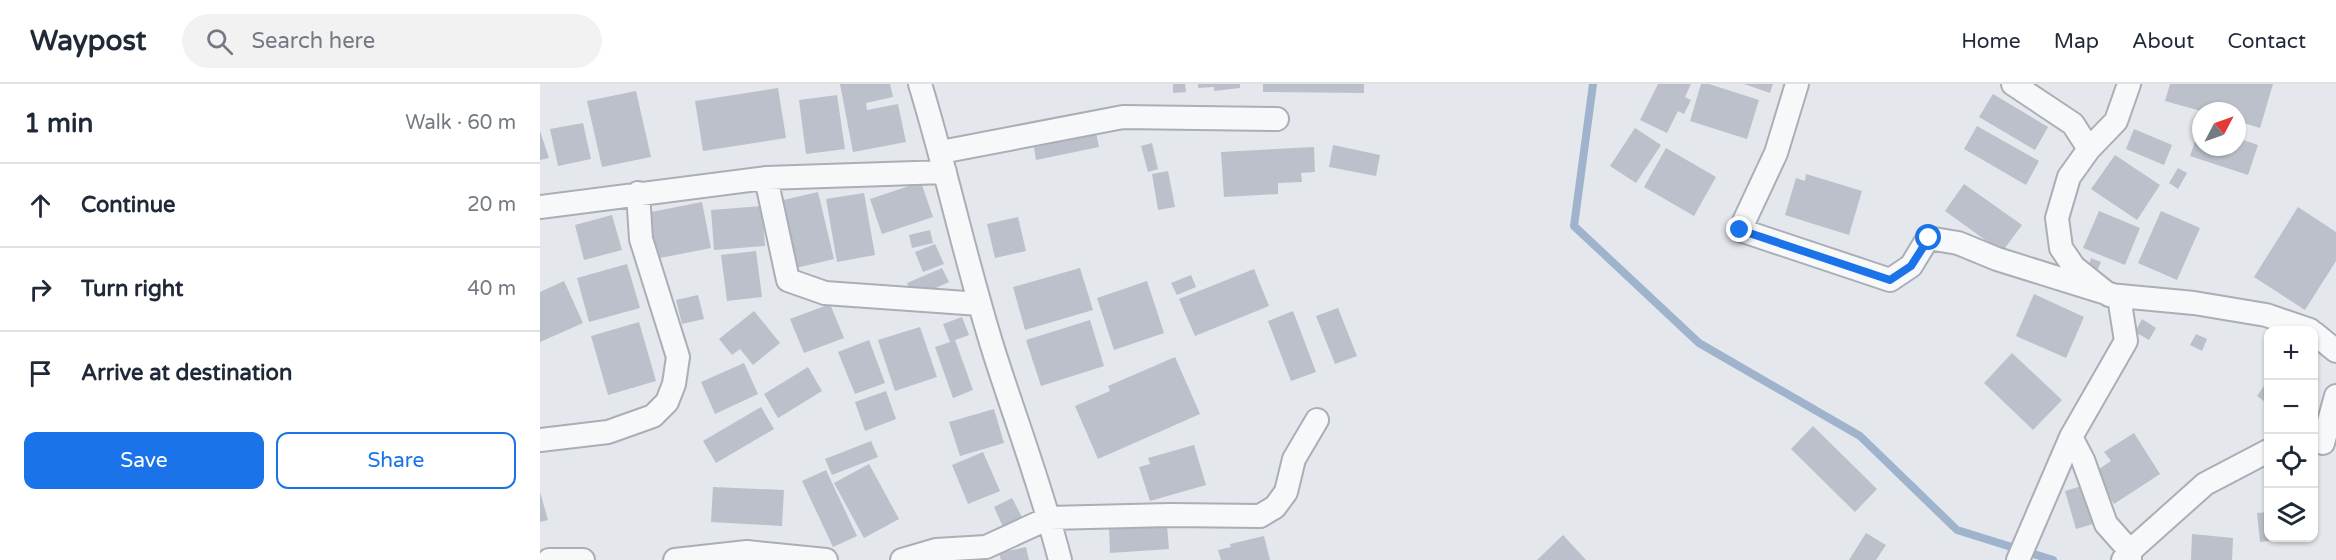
<!DOCTYPE html>
<html lang="en">
<head>
<meta charset="utf-8">
<style>
	:root { --surface:#fff; --page:#f2f2f3; --text:#1f2937; --muted:#747a83; --line:#e0e1e3; --accent:#1a73e8 }
	body { margin:0; font-family:"Varela Round",sans-serif; background:var(--page); color:var(--text) }
	.controls { position:absolute; right:18px; bottom:18px; display:grid; overflow:hidden; border-radius:12px; box-shadow:0 2px 4px #0004 }
	.controls button { width:54px; height:54px; display:grid; place-items:center; padding:0; border:0; border-bottom:2px solid var(--line); background:var(--surface); color:var(--text); font:30px sans-serif }
	.compass { position:absolute; left:1652px; top:18px; width:54px; height:54px; border-radius:50%; background:var(--surface); box-shadow:0 2px 4px #0004; rotate:49deg }
	.stop { position:absolute; width:18px; height:18px; margin:-14px; border:4px solid #1a73e8; border-radius:50%; background:#fff }
	.stop.end { background:#1a73e8; border-color:#fff; box-shadow:0 2px 6px #0008 }
	.list { margin:0; padding:0; list-style:none }
	h2 { display:flex; justify-content:space-between; align-items:center; height:78px; margin:0; padding:0 24px; font-size:26px }
	h2 small { font-size:20px; font-weight:400; color:var(--muted) }
	.list li { display:grid; grid-template-columns:39px 1fr auto; gap:18px; align-items:center; box-sizing:border-box; height:84px; padding:0 24px; border-top:2px solid var(--line) }
	.list b { display:block; font-size:22px; white-space:nowrap }
	.list em { font-size:20px; font-style:normal; color:var(--muted) }
	.actions { display:flex; gap:12px; padding:18px 24px }
	.actions a { flex:1; padding:14px 0; border:2px solid var(--accent); border-radius:12px; text-align:center; font-size:21px; color:var(--accent) }
	.actions .main { background:var(--accent); color:#fff }
	.icon { flex:none; width:33px; height:33px; fill:none; stroke:currentColor; stroke-width:2; stroke-linecap:round; stroke-linejoin:round }
	.map { position:relative; flex:none; width:1796px; height:476px; overflow:hidden }
	header { display:flex; align-items:center; gap:36px; box-sizing:border-box; height:84px; padding:0 30px; background:var(--surface); border-bottom:2px solid var(--line) }
	header strong { font-size:28px }
	nav { display:flex; gap:33px; margin-inline-start:auto; font-size:21px }
	.search { width:420px; height:54px; background:var(--page); display:flex; align-items:center; gap:15px; box-sizing:border-box; padding:0 21px; border-radius:33px; color:var(--muted); font-size:22px }
	main { display:flex }
	aside { flex:1; background:var(--surface) }
	.map>svg:first-child { display:block }
</style>
</head>
<body>
<header>
<strong>Waypost</strong>
<div class="search"><svg class="icon" aria-label="search" viewBox="0 0 24 24"><circle cx="10" cy="10" r="6"/><path d="M15 15l6 6"/></svg>Search here</div>
<nav><a>Home</a><a>Map</a><a>About</a><a>Contact</a></nav>
</header>
<main>
<aside>
<h2>1 min<small>Walk · 60 m</small></h2>
<ul class="list">
<li><svg class="icon" aria-label="ahead" viewBox="0 0 24 24"><path d="M12 20V5M6 11l6-6 6 6"/></svg><div><b>Continue</b></div><em>20 m</em></li>
<li><svg class="icon" aria-label="right" viewBox="0 0 24 24"><path d="M7 20v-9h11M14 6l5 5-5 5"/></svg><div><b>Turn right</b></div><em>40 m</em></li>
<li><svg class="icon" aria-label="arrive" viewBox="0 0 24 24"><path d="M6 21V4h12l-3 4 3 4H6"/></svg><div><b>Arrive at destination</b></div></li>
</ul>
<div class="actions"><a class="main">Save</a><a>Share</a></div>
</aside>
<div class="map">
<svg width="1796" height="476" viewBox="0 0 1796 476">
	<rect width="100%" height="100%" fill="#e4e7ec"/>
	<g fill="none" stroke-linecap="round" stroke-linejoin="round">
		<path stroke="#9fb4cc" stroke-width="8" d="M1053,0l-19,142 125,117 161,93 97,94 96,30"/>
	</g>
	<path fill="#bbc0ca" d="M300,0h50l3,13 -27,6 1,7 31,-6 8,38 -53,10z
		M633,0h12l1,8 -13,1z
		M658,0h42v4l-26,3v-4l-16,1z
		M723,0h101v9l-101,-1z
		M1118,0h33l-6,13 6,3 -7,14 -6,-3 -11,22 -27,-13z
		M1161,0h8l50,16 -12,39 -57,-18z
		M1204,0h29l-3,9z
		M1630,0h103l-13,44 -23,-7v-10h-36l-36,-10z
		M238,4l8,50 -83,13 -8,-50z
		M96,7l15,66 -49,10 -15,-66z
		M1453,10l55,33 -13,23 -56,-33z
		M297,11l8,54 -39,5 -7,-54z
		M43,39l8,36 -33,7 -8,-37z
		M554,39l5,24 -63,13 -4,-25z
		M1661,40v23h36v-9l21,7 -10,30 -58,-19z
		M1437,42l62,35 -13,24 -62,-36z
		M1095,44l26,17 -25,38 -26,-17z
		M1594,45l38,16 -8,20 -38,-16z
		M0,47l9,27 -9,2z
		M612,59l6,26 -10,3 -7,-26z
		M793,61l47,10 -4,21 -47,-9z
		M774,63l1,25 -14,1 1,9 -24,1v11l-54,3 -3,-45z
		M1126,64l50,29 -22,39 -50,-29z
		M1575,71l45,30 -23,35 -46,-31z
		M1638,84l9,5 -9,16 -9,-6z
		M628,87l7,36 -17,3 -6,-36z
		M1266,90l56,17 -13,44 -64,-20 11,-37 9,3z
		M381,98l12,35 -51,17 -12,-35z
		M1424,100l58,41 -20,27 -57,-41z
		M278,108l16,67 -38,9 -17,-67z
		M324,109l11,62 -38,7 -11,-63z
		M162,118l9,46 -56,11 -9,-46z
		M222,122l3,40 -51,4 -3,-40z
		M1758,123l38,25v29l-31,49 -51,-33z
		M1559,127l41,17 -15,37 -42,-17z
		M1621,127l39,17 -23,52 -39,-17z
		M72,131l10,35 -38,10 -9,-35z
		M478,133l8,34 -31,7 -8,-34z
		M390,146l3,13 -21,5 -3,-13z
		M395,160l9,20 -21,8 -8,-20z
		M216,167l6,46 -35,4 -6,-46z
		M1551,174l10,4 -5,12 -9,-3z
		M87,180l13,44 -51,14 -12,-44z
		M402,184l7,14 -35,16 -7,-15z
		M540,184l13,42 -68,20 -12,-43z
		M714,185l15,37 -74,30 -16,-37z
		M651,191l5,12 -19,8 -6,-12z
		M24,197l19,42 -43,19v-50z
		M607,197l17,52 -50,17 -17,-52z
		M1494,210l50,23 -18,41 -50,-22z
		M158,211l6,24 -22,5 -6,-24z
		M290,220l14,34 -40,15 -14,-34z
		M798,224l19,48 -22,8 -19,-48z
		M214,227l26,32 -27,22 -13,-16 -8,6 -13,-16z
		M753,227l23,61 -25,9 -23,-60z
		M422,233l7,18 -14,5 18,50 -20,8 -18,-51 15,-5 -7,-18z
		M1602,235l14,9 -7,12 -14,-8z
		M550,236l14,46 -63,20 -15,-46z
		M99,238l17,59 -48,14 -17,-59z
		M380,243l17,50 -42,14 -17,-51z
		M1656,250l11,5 -5,12 -12,-6z
		M329,256l16,43 -30,11 -17,-42z
		M1472,269l50,47 -29,30 -49,-47z
		M635,273l25,57 -102,45 -23,-53 35,-15 -2,-5z
		M204,279l14,31 -43,20 -14,-32z
		M268,283l14,24 -44,27 -14,-24z
		M1728,296v24l-11,-8z
		M346,307l10,28 -31,12 -10,-29z
		M221,323l13,22 -58,34 -13,-22z
		M454,325l10,34 -44,13 -11,-34z
		M1273,342l64,63 -22,23 -64,-63z
		M1594,349l26,41 -46,30 -21,-31 18,-12 -7,-9z
		M331,357l7,16 -46,18 -7,-16z
		M654,361l12,40 -56,16 -11,-34 11,-3 -2,-6z
		M443,368l17,39 -32,13 -16,-39z
		M329,380l30,55 -35,19 -30,-55z
		M286,386l31,66 -24,11 -31,-66z
		M1548,400l12,38 -24,7 -11,-38z
		M173,403l71,3 -2,36 -71,-4z
		M0,408l8,28 -8,2z
		M472,414l11,21 -19,10 -10,-22z
		M1728,428v26h7v2l-15,2 -3,-29z
		M627,442l2,23 -59,4 -1,-24z
		M1326,449l20,12 -10,15h-27z
		M1652,450l41,4 -1,22h-41z
		M1023,451l23,25h-49z
		M724,452l6,24h-49l-3,-10 13,-3 -1,-3z
		M486,463l3,13h-28l-2,-7z"/>
	<g fill="none" stroke-linecap="round" stroke-linejoin="round">
		<defs>
			<path id="street" d="M380,0c27,88 46,179 74,268 22,69 48,137 66,208
				M1257,0l-21,69 -36,77 150,50 21,-14 17,-28 30,5 39,16 122,38 7,44 -55,96 -53,123
				M1473,0l60,40 16,25
				M1589,0l-13,37 -27,28 -20,28 -12,41 4,30 13,19 35,28 85,8 72,12 44,15
				M401,68l182,-35 154,2
				M226,94l22,102 37,13 155,11
				M0,123l226,-29 179,-6
				M1774,249l22,18
				M1531,353l12,23 23,64 24,27v9
				M0,356l68,-8 45,-16 14,-14 7,-18 4,-27 -37,-118 -3,-46
				M1783,359l13,-47
				M9,476h34
				M135,476l72,-8 79,8
				M362,476l34,-10 50,-3 63,-29 121,-3 90,1 15,-9 11,-15 8,-33 23,-39
				M1583,476l7,-9 75,-67 63,-33"/>
		</defs>
		<use href="#street" stroke="#a9aeb7" stroke-width="26"/>
		<use href="#street" stroke="#f7f8fa" stroke-width="22"/>
	</g>
	<g fill="none" stroke-linecap="round" stroke-linejoin="round">
		<path stroke="#1a73e8" stroke-width="8" d="M1200,146l150,50 21,-14 18,-28"/>
	</g>
</svg>
<div class="controls">
<button>+</button>
<button>−</button>
<button><svg class="icon" aria-label="locate" viewBox="0 0 24 24"><circle cx="12" cy="12" r="6"/><path d="M12 2v4M12 18v4M2 12h4M18 12h4"/></svg></button>
<button><svg class="icon" aria-label="layers" viewBox="0 0 24 24"><path d="M12 4l9 5-9 5-9-5zM3 14l9 5 9-5"/></svg></button>
</div>
<svg class="compass" viewBox="-18 -18 36 36"><path d="M0-13l5 13h-10z" fill="#e53935"/><path d="M0 13l5-13h-10z" fill="#747a83"/></svg>
<div class="stop" style="left:1389px;top:154px"></div>
<div class="stop end" style="left:1200px;top:146px"></div>
</div>
</main>
</body>
</html>
